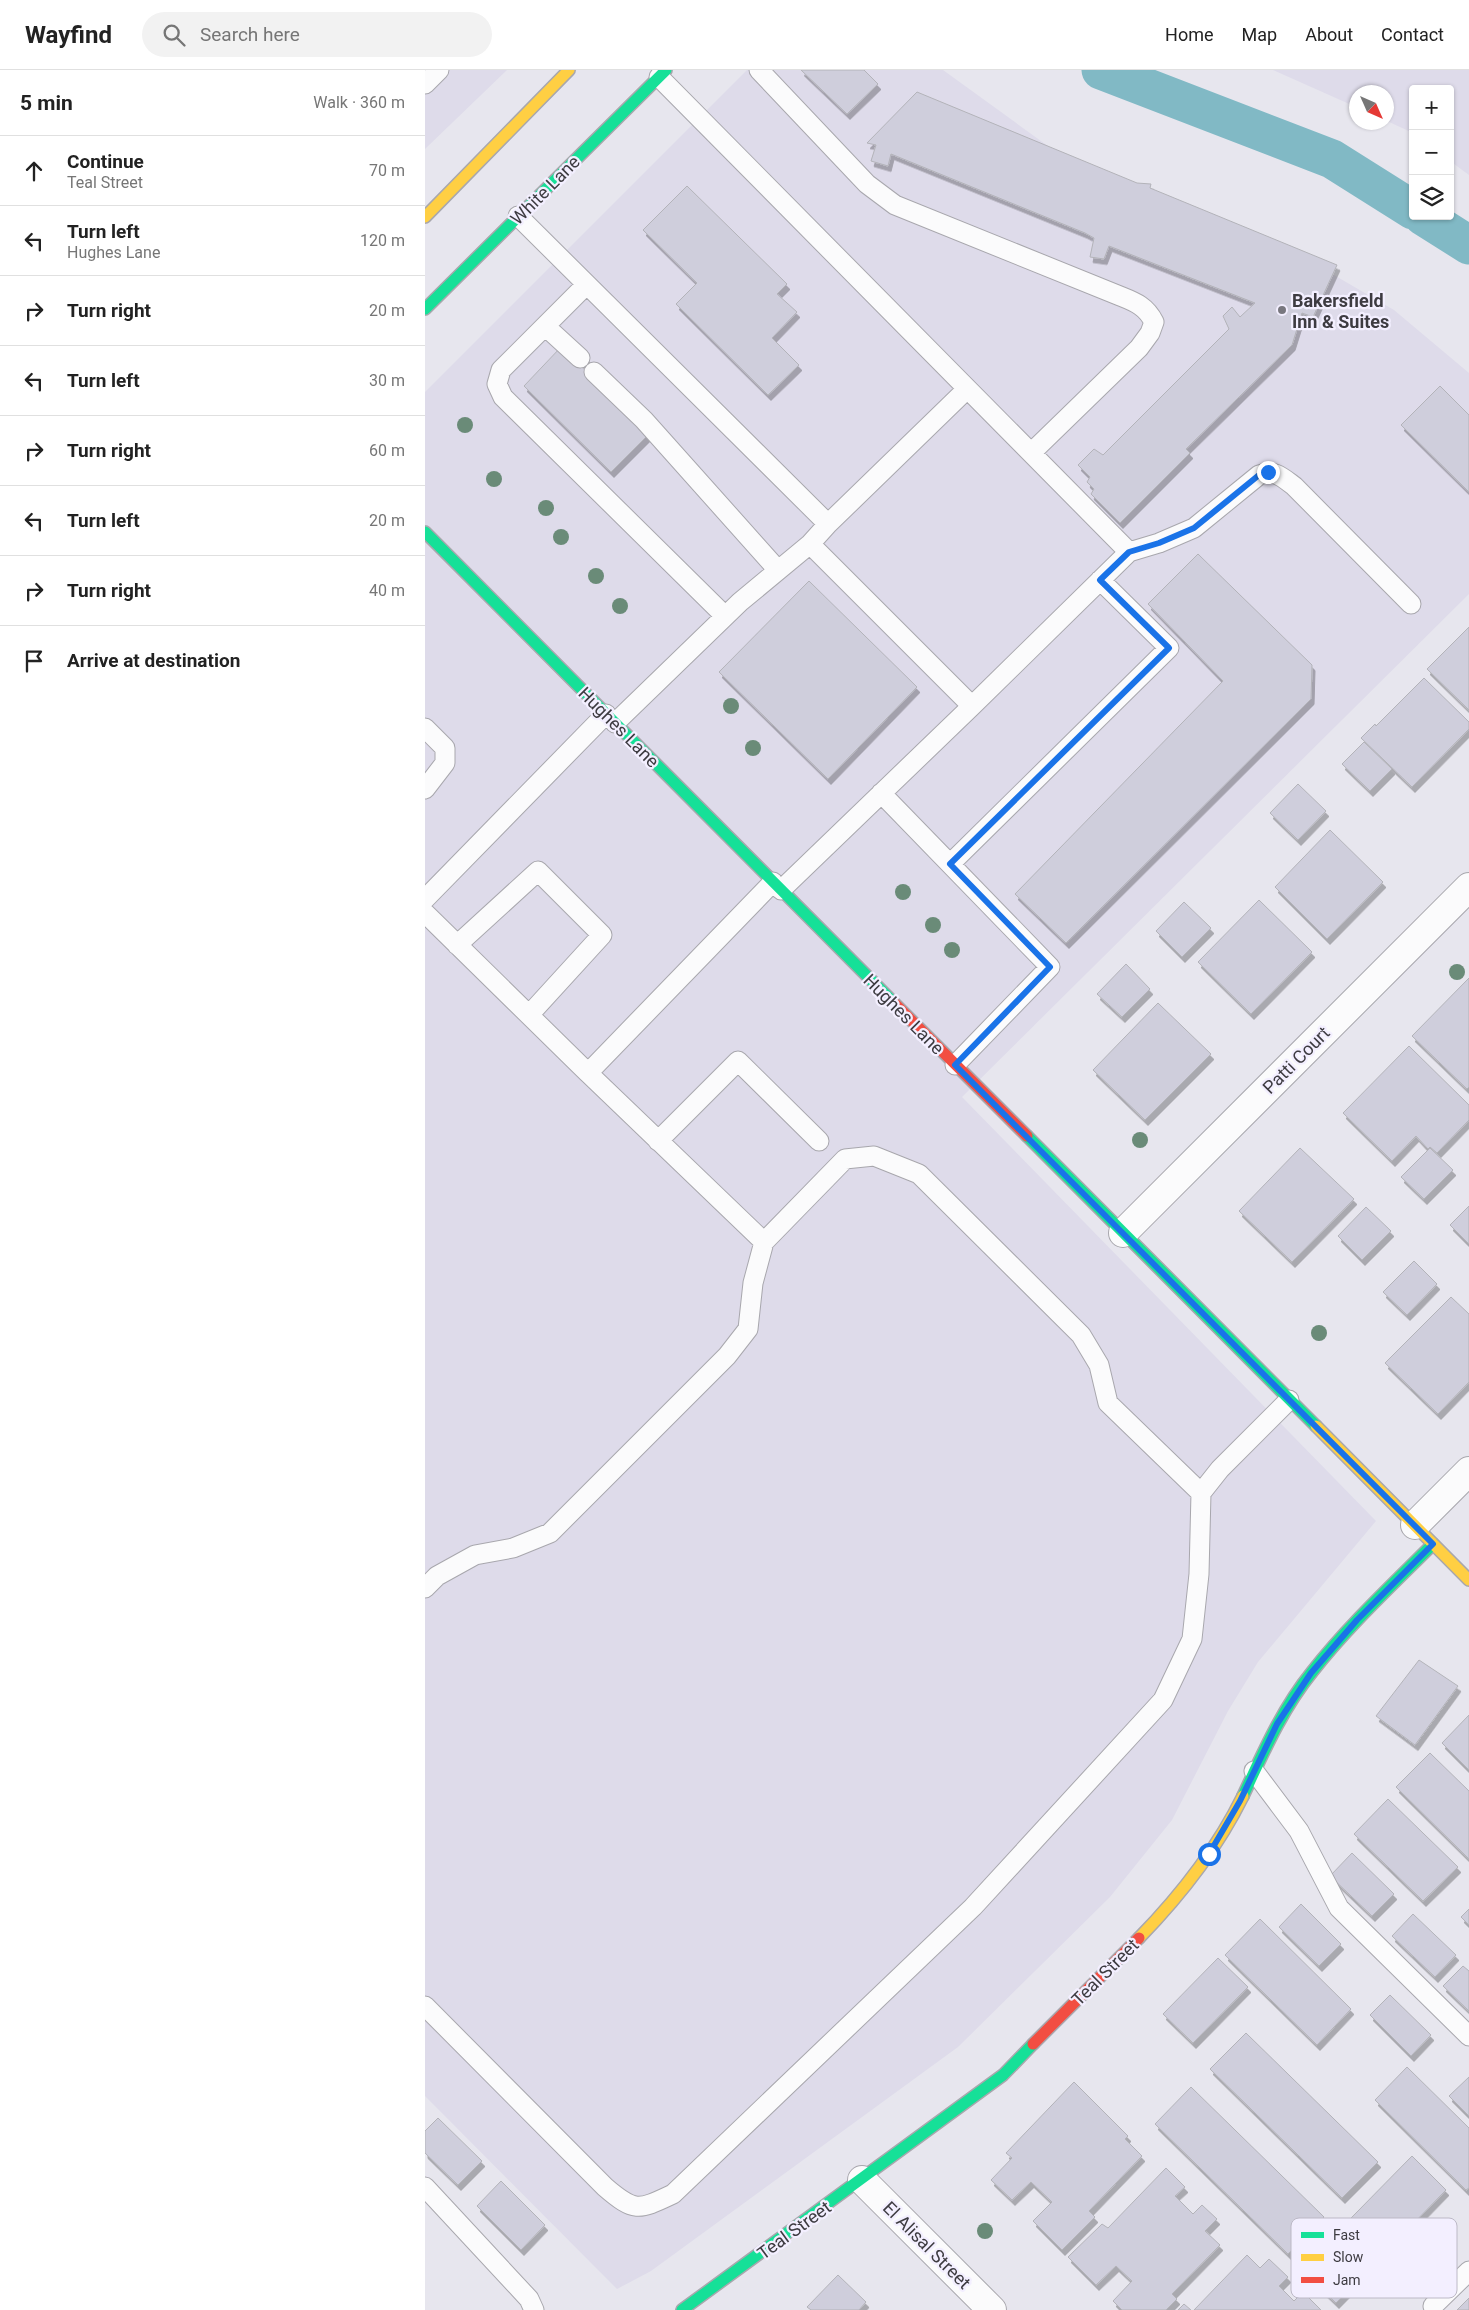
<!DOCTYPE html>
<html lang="en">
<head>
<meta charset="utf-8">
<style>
	:root { --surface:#fff; --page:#f2f2f2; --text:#222; --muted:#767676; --line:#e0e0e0 }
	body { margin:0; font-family:Roboto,sans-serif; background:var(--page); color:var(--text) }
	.controls { position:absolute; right:15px; top:15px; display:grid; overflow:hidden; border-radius:5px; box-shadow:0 1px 4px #0004 }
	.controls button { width:45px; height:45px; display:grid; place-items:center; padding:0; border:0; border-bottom:1px solid var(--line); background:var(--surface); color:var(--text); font:25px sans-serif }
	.compass { position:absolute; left:924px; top:15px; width:45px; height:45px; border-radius:50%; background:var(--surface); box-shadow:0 1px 4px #0004; rotate:135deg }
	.stop { position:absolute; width:15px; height:15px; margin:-11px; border:4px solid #1a73e8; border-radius:50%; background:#fff }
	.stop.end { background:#1a73e8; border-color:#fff; box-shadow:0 1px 5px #0008 }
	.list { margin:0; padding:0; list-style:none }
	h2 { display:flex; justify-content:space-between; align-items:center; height:65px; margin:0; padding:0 20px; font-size:21px }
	h2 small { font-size:16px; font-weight:400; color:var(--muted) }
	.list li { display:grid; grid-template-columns:32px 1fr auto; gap:15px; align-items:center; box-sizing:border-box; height:70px; padding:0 20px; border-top:1px solid var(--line) }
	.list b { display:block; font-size:19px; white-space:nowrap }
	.list p { margin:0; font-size:16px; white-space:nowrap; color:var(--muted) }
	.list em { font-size:16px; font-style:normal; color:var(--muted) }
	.icon { flex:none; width:28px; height:28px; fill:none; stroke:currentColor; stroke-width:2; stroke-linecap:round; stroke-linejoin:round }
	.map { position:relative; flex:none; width:1044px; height:2240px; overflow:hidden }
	header { display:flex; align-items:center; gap:30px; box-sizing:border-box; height:70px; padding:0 25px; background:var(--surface); border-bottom:1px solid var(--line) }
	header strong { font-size:24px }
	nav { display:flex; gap:28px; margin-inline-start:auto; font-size:18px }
	.search { width:350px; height:45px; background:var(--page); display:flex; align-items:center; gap:12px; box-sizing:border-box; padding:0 18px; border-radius:28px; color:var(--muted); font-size:19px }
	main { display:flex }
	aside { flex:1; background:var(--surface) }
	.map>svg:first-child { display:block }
</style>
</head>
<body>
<header>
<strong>Wayfind</strong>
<div class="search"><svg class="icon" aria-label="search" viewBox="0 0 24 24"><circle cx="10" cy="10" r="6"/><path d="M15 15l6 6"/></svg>Search here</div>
<nav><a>Home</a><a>Map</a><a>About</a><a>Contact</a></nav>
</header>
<main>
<aside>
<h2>5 min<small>Walk · 360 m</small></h2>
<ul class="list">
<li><svg class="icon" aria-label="ahead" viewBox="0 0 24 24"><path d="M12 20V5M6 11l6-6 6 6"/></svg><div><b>Continue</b><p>Teal Street</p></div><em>70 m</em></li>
<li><svg class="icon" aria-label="left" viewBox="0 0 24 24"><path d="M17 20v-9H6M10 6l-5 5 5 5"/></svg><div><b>Turn left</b><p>Hughes Lane</p></div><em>120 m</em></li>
<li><svg class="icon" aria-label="right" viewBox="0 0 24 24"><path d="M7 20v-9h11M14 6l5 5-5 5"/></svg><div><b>Turn right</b></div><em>20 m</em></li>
<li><svg class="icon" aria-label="left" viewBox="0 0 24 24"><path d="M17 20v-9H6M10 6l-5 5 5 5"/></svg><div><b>Turn left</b></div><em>30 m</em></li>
<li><svg class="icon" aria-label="right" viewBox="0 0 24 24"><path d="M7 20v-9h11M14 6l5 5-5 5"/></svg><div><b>Turn right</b></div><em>60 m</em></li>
<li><svg class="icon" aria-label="left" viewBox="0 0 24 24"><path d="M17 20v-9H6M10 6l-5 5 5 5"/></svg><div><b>Turn left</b></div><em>20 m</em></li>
<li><svg class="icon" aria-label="right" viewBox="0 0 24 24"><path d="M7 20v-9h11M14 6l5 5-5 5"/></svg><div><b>Turn right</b></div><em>40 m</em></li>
<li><svg class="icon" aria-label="arrive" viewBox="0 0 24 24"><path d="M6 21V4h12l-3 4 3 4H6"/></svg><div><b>Arrive at destination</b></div></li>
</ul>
</aside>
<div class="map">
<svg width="1044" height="2240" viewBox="0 0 1044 2240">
	<defs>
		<filter id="shadow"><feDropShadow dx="3" dy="5.5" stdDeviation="0" flood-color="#0004"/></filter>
	</defs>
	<rect width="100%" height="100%" fill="#e7e6ee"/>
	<path fill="#dedbea" d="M0,0h82l-82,79z
		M322,0h196l127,92 233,95 91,53 75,63v221l-507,503 414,424 -118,141 -30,49 -56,109 -62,77 -152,150 -307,224 -34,18 -192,-193v-1704z
		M848,0h196v105l-19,-14v-72h-37v44l-26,-12v-29h-30l-1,15z"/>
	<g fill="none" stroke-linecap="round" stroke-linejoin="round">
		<path stroke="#81b9c5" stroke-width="39" d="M676,0l231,89 81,51
			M998,146l46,29"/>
	</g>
	<path fill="#cfcedc" stroke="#b3b3b9" filter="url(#shadow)" d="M376,0h63l14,14 -31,30z
		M492,22l220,91 14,1 -1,4 187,77 -24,52 -11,-4 -10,32 -106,104 4,4 -70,70 -29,-29 3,-5 -7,-7 3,-5 -12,-12 16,-16 9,6 126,-126 -6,-13 9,-9 8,10 15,-14 -146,-57 -5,13 -14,-2 4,-19 -9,-5 -194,-79 -3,12 -17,-5 5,-16 -9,-2z
		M262,116l100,98 -10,10 20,18 -25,26 27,27 -31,30 -92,-91 21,-21 -54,-53z
		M136,277l89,86 -39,39 -87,-86z
		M1015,316l29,29v77l-68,-67z
		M773,484l114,111 -1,34 -245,244 -51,-49 208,-213 -75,-77z
		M384,511l108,106 -89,92 -109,-107z
		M1044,557v83l-42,-41z
		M999,608l45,44v7l-57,58 -51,-49 14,-14 1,2z
		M939,672l28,27 -22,22 -28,-27z
		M873,714l28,27 -28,29 -28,-27z
		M905,760l53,52 -56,57 -52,-52z
		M834,830l53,52 -61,62 -53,-52z
		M759,832l27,26 -29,29 -26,-26z
		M701,894l24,25 -28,28 -25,-23z
		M1044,908v109l-2,2 -55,-53z
		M733,933l53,51 -66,66 -52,-50z
		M984,976l60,59v15l-32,33 -7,-6 -2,2 -12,-13 -24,25 -49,-48z
		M875,1078l54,51 -62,63 -53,-51z
		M1005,1078l23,22 -29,29 -23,-22z
		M1044,1136v38l-19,-19z
		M941,1137l25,24 -29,29 -24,-24z
		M989,1191l23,23 -30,31 -24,-23z
		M1026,1227l18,17v68l-31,32 -53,-51z
		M994,1590l39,26 -43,59 -39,-29z
		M1044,1645v55l-27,-27z
		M1005,1683l39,38v68l-73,-72z
		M963,1729l70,68 -35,34 -69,-67z
		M927,1783l42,41 -22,22 -42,-40z
		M876,1834l40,40 -22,22 -40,-39z
		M1044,1839v16l-8,-8z
		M988,1844l43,41 -21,22 -43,-41z
		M835,1849l91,90 -34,36 -92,-90z
		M793,1888l30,29 -55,56 -30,-29z
		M1038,1896l6,5v40l-26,-25z
		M965,1925l41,40 -20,21 -41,-41z
		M821,1963l132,129 -36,36 -132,-129z
		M982,1997l62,61v60l-3,2 -91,-90z
		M1044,2007v39l-20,-20z
		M649,2012l54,54 -3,3 17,17 -53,55 6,6 -33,33 -29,-29 19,-19 -21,-20 -19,18 -21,-20 21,-22 -6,-5z
		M766,2017l133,130 -36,37 -133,-130z
		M13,2048l44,43 -24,24 -33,-32v-22z
		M987,2086l34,34 -110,113 -35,-34z
		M741,2098l19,19 -10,9 18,18 9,-9 15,14 -12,12 15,14 -48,49 5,5 -11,11h-44l-9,-9 19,-20 -16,-15 -20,19 -28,-28 34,-33 6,4z
		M76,2111l44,44 -24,25 -44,-44z
		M822,2185l13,13 9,-9 19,18 -9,9 15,15 9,-9 18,18h-127z
		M413,2205l28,27 -7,8h-48l-4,-3z
		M1044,2228v12h-12z
		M759,2234l7,6h-13z"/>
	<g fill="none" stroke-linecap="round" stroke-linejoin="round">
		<defs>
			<path id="lane" d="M334,0l108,114 28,21 225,91c15,6 26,10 34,26l-4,11 -11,15 -108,105
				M234,7l470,475 -157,154 -191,184
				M0,14l14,-14
				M93,146l310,308 139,-135
				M161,215l-85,85 -4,14 6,13 222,219
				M120,256l35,32
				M169,302l50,48 133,149
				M385,474l162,162
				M704,482l30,-9 35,-15 65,-53c15,-6 23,2 35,11l117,118
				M190,653l125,-121 70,-58 18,-20
				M0,658l20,20v15l-20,26
				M456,723l169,174 -95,98
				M525,794l219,-216 -69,-68
				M0,829l181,-185
				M0,843l163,160 185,-191
				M32,875l81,-74 64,64 -73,80
				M163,1003l176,169
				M233,1071l80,-80 81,80
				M0,1518l12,-12 38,-21 38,-7 37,-15 177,-177 21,-27 5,-46 11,-41 81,-83 29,-3 45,18 162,161 18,30 9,38 93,90
				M829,1701l45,60 40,77 130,128
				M0,1936l180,181c30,26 34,23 68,7l300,-287 190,-207 29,-61 7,-65 2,-81 19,-24 69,-69
				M0,2117l104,112 5,11
				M1008,2236l36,-35"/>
			<path id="street" d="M698,1163l346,-346
				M990,1455l54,-54
				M437,2110l130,130"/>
			<path id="fast" d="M0,239l241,-239
				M0,462l468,470
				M602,1066l289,290
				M818,1726c20,-43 39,-87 69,-124 36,-46 79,-86 121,-128
				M257,2240l321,-235 30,-31"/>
			<path id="slow" d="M0,147l144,-147
				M891,1356l153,154
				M714,1868c41,-42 78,-89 104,-142"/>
			<path id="jam" d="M468,932l134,134
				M608,1974l106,-106"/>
		</defs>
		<use href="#lane" stroke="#a8a7ad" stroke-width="21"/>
		<use href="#street" stroke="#a8a7ad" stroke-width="30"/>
		<use href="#fast" stroke="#a8a7ad" stroke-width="14"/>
		<use href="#slow" stroke="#a8a7ad" stroke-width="14"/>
		<use href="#jam" stroke="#a8a7ad" stroke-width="14"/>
		<use href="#lane" stroke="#fbfbfc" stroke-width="19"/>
		<use href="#street" stroke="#fbfbfc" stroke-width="28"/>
		<use href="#fast" stroke="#16e098" stroke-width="11"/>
		<use href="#slow" stroke="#ffcf43" stroke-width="11"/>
		<use href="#jam" stroke="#f24e42" stroke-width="11"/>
	</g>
	<g fill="#6a8b78">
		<circle cx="40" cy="355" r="8"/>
		<circle cx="69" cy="409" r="8"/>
		<circle cx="121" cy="438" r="8"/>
		<circle cx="136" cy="467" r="8"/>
		<circle cx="171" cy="506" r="8"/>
		<circle cx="195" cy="536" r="8"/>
		<circle cx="306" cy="636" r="8"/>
		<circle cx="328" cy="678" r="8"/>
		<circle cx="478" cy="822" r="8"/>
		<circle cx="508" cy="855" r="8"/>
		<circle cx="527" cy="880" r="8"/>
		<circle cx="1032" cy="902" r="8"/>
		<circle cx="715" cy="1070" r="8"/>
		<circle cx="894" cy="1263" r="8"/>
		<circle cx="560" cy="2161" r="8"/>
	</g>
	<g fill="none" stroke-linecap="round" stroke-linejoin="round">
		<path stroke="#1a73e8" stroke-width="6" d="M784,1784l31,-53 37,-77 34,-51 46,-53 76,-76 -478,-479 95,-98 -100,-103 219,-216 -69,-68 29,-28 30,-9 35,-15 65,-53 9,-3"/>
	</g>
	<circle fill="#78777e" stroke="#f3efff" stroke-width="2" cx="857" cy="240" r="5"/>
	<g text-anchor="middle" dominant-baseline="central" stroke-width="4.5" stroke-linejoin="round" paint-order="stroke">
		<g font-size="18" fill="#3d3b41" stroke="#f3efff">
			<text transform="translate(120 120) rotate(-45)">White Lane</text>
			<text transform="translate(194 657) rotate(45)">Hughes Lane</text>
			<text transform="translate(479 944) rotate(45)">Hughes Lane</text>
			<text transform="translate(871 990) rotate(-45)">Patti Court</text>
			<text transform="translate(680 1902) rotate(-45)">Teal Street</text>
			<text transform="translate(369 2160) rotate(-36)">Teal Street</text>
			<text transform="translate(502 2175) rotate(45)">El Alisal Street</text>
		</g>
		<g font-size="18" font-weight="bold" fill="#3d3b41" stroke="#f3efff" text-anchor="start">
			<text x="867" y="230">Bakersfield<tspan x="867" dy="21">Inn &amp; Suites</tspan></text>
		</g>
	</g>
	<rect x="866" y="2148" width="166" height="80" rx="8" fill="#f3efff" stroke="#bcb9c6" stroke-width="1"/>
	<rect x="876" y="2162" width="23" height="6" fill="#16e098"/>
	<rect x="876" y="2184" width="23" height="7" fill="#ffcf43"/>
	<rect x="876" y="2207" width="23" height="6" fill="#f24e42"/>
	<g font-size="14" fill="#3d3b41">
		<text x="908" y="2170">Fast</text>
		<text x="908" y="2192">Slow</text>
		<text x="908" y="2215">Jam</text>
	</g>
</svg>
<div class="controls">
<button>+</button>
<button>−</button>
<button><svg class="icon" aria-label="layers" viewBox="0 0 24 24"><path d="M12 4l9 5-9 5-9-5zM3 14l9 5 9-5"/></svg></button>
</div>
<svg class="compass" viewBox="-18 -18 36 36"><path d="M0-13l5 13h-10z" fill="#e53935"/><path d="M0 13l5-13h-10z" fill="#767676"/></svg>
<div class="stop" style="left:784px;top:1784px"></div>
<div class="stop end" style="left:843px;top:402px"></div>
</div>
</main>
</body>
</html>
